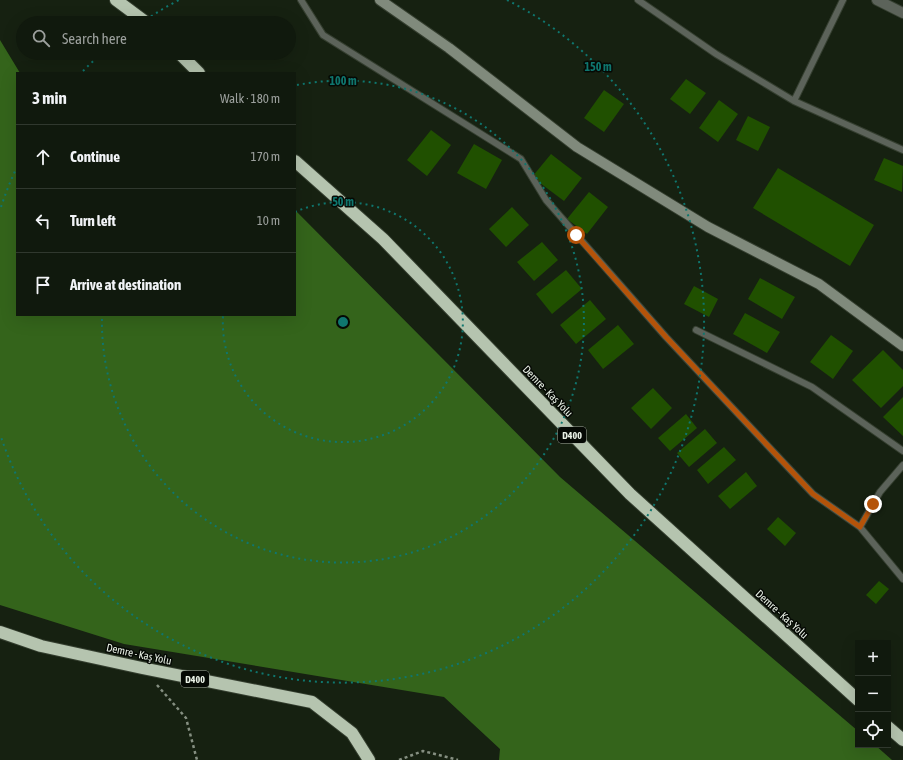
<!DOCTYPE html>
<html lang="en">
<head>
<meta charset="utf-8">
<style>
	:root { --surface:#10190d; --page:#192216; --text:#f1f3f6; --muted:#9ca09d; --line:#30382e }
	body { margin:0; font-family:"Asap Condensed",sans-serif; background:var(--page); color:var(--text) }
	.controls { position:absolute; right:12px; bottom:12px; display:grid; overflow:hidden; border-radius:0px; box-shadow:0 4px 16px #0002 }
	.controls button { width:36px; height:36px; display:grid; place-items:center; padding:0; border:0; border-bottom:1px solid var(--line); background:var(--surface); color:var(--text); font:20px sans-serif }
	.stop { position:absolute; width:12px; height:12px; margin:-9px; border:3px solid #b45309; border-radius:50%; background:#fff }
	.stop.end { background:#b45309; border-color:#fff; box-shadow:0 1px 4px #0008 }
	.list { margin:0; padding:0; list-style:none }
	h2 { display:flex; justify-content:space-between; align-items:center; height:52px; margin:0; padding:0 16px; font-size:17px }
	h2 small { font-size:13px; font-weight:400; color:var(--muted) }
	.list li { display:grid; grid-template-columns:26px 1fr auto; gap:12px; align-items:center; box-sizing:border-box; height:64px; padding:0 16px; border-top:1px solid var(--line) }
	.list b { display:block; font-size:15px; white-space:nowrap }
	.list em { font-size:13px; font-style:normal; color:var(--muted) }
	.icon { flex:none; width:22px; height:22px; fill:none; stroke:currentColor; stroke-width:2; stroke-linecap:round; stroke-linejoin:round }
	.map { position:relative; flex:none; width:903px; height:760px; overflow:hidden }
	.search { position:absolute; background:var(--surface); box-shadow:0 4px 16px #0002; left:16px; top:16px; width:280px; height:44px; display:flex; align-items:center; gap:10px; box-sizing:border-box; padding:0 14px; border-radius:22px; color:var(--muted); font-size:15px }
	.panel { position:absolute; background:var(--surface); box-shadow:0 4px 16px #0002; left:16px; top:72px; width:280px; height:244px; border-radius:0px }
	.map>svg:first-child { display:block }
</style>
</head>
<body>
<div class="map">
<svg width="903" height="760" viewBox="0 0 903 760">
	<rect width="100%" height="100%" fill="#162111"/>
	<path fill="#34641b" d="M0,40l20,33h-3v242h278v-105l265,267 298,254v14h17l17,15h-393l1,-11 -56,-52 -320,-53 -124,-39z"/>
	<path fill="#205000" d="M686,79l20,14 -16,21 -20,-15z
		M604,90l20,14 -20,28 -20,-14z
		M719,100l19,14 -20,28 -19,-14z
		M748,116l22,11 -12,24 -22,-11z
		M431,130l20,15 -24,31 -20,-16z
		M474,144l28,16 -16,29 -29,-16z
		M551,154l31,24 -18,23 -32,-24z
		M884,158l19,8 -1,26 -28,-12z
		M778,168l96,57 -24,41 -97,-58z
		M589,192l19,15 -21,27 -20,-15z
		M512,207l17,18 -23,22 -17,-18z
		M542,242l16,18 -24,21 -17,-19z
		M566,270l16,19 -30,25 -16,-20z
		M760,278l35,19 -13,22 -34,-20z
		M694,286l24,13 -9,18 -25,-13z
		M590,300l16,19 -30,25 -16,-19z
		M745,313l35,19 -13,21 -34,-19z
		M618,325l16,19 -31,25 -15,-19z
		M831,335l22,16 -20,28 -23,-17z
		M883,350l20,20v16l-22,22 -29,-28z
		M653,388l19,20 -21,21 -20,-21z
		M903,397v39l-20,-19z
		M686,414l11,14 -27,23 -12,-13z
		M705,429l12,14 -28,24 -12,-14z
		M724,447l12,13 -28,24 -11,-14z
		M746,472l11,14 -27,23 -12,-13z
		M778,517l18,16 -11,13 -18,-17z
		M879,581l10,8 -13,15 -10,-9z"/>
	<g fill="none" stroke-linecap="round" stroke-linejoin="round">
		<defs>
			<path id="lane" d="M301,0l22,35 198,124 25,41 120,137 147,157 47,33 43,52
				M638,0l78,54 78,47 109,49
				M794,101l49,-101
				M696,330l116,57 91,64
				M860,527l20,-35 23,-27"/>
			<path id="street" d="M877,0l26,13"/>
			<path id="secondary" d="M380,0l69,48 128,99 131,80 111,57 84,62"/>
			<path id="highway" d="M116,0l31,23
				M179,53l20,20
				M295,161l88,78 247,255 228,206
				M0,632l41,14 101,22 170,34 40,31 17,27
				M888,727l15,13"/>
		</defs>
		<use href="#lane" stroke="#343e2f" stroke-width="8"/>
		<use href="#street" stroke="#343e2f" stroke-width="12"/>
		<use href="#secondary" stroke="#343e2f" stroke-width="12"/>
		<use href="#highway" stroke="#343e2f" stroke-width="14"/>
		<path stroke="#858f81" stroke-width="2.5" stroke-dasharray="3 3" stroke-linecap="butt" d="M157,685l29,33 11,42
			M399,760l24,-9 35,9"/>
		<use href="#lane" stroke="#5c635a" stroke-width="6"/>
		<use href="#street" stroke="#5c635a" stroke-width="10"/>
		<use href="#secondary" stroke="#808a7c" stroke-width="10"/>
		<use href="#highway" stroke="#b5c4af" stroke-width="12"/>
	</g>
	<g fill="none" stroke-linecap="round" stroke-linejoin="round">
		<path stroke="#b45309" stroke-width="5" d="M576,235l90,102 147,157 47,33 13,-23"/>
	</g>
	<g fill="none" stroke="#0f766e" stroke-width="2" stroke-dasharray="2 4">
		<path d="M295 212A120 120 0 1 1 223 316"/>
		<path d="M297 85A241 241 0 1 1 102 316"/>
		<path d="M1 207A361 361 0 0 1 16 169M83 71A361 361 0 0 1 101 54M141 23A361 361 0 0 1 179 0M507 0A361 361 0 1 1 1 437"/>
	</g>
	<g text-anchor="middle" dominant-baseline="central" stroke-width="3" stroke-linejoin="round" paint-order="stroke">
		<g fill="#050904" stroke="#a5aba2" stroke-width="1">
			<rect x="558" y="427" width="28" height="16" rx="3"/>
			<rect x="181" y="671" width="28" height="16" rx="3"/>
		</g>
		<g font-size="10" font-weight="bold" fill="#e9f1e6">
			<text x="572" y="435">D400</text>
			<text x="195" y="679">D400</text>
		</g>
		<g font-size="11" fill="#e9f1e6" stroke="#050904">
			<text transform="translate(548 391) rotate(46)">Demre - Kaş Yolu</text>
			<text transform="translate(782 614) rotate(42)">Demre - Kaş Yolu</text>
			<text transform="translate(139 654) rotate(12)">Demre - Kaş Yolu</text>
		</g>
	</g>
	<circle cx="343" cy="322" r="6" fill="#0f766e" stroke="#050904" stroke-width="2"/>
	<g font-size="12" text-anchor="middle" font-weight="bold" fill="#0f766e" stroke="#050904" stroke-width="3" stroke-linejoin="round" paint-order="stroke">
		<text x="598" y="71">150 m</text>
		<text x="343" y="85">100 m</text>
		<text x="343" y="206">50 m</text>
	</g>
</svg>
<div class="controls">
<button>+</button>
<button>−</button>
<button><svg class="icon" aria-label="locate" viewBox="0 0 24 24"><circle cx="12" cy="12" r="6"/><path d="M12 2v4M12 18v4M2 12h4M18 12h4"/></svg></button>
</div>
<div class="stop" style="left:576px;top:235px"></div>
<div class="stop end" style="left:873px;top:504px"></div>
<div class="search"><svg class="icon" aria-label="search" viewBox="0 0 24 24"><circle cx="10" cy="10" r="6"/><path d="M15 15l6 6"/></svg>Search here</div>
<section class="panel">
<h2>3 min<small>Walk · 180 m</small></h2>
<ul class="list">
<li><svg class="icon" aria-label="ahead" viewBox="0 0 24 24"><path d="M12 20V5M6 11l6-6 6 6"/></svg><div><b>Continue</b></div><em>170 m</em></li>
<li><svg class="icon" aria-label="left" viewBox="0 0 24 24"><path d="M17 20v-9H6M10 6l-5 5 5 5"/></svg><div><b>Turn left</b></div><em>10 m</em></li>
<li><svg class="icon" aria-label="arrive" viewBox="0 0 24 24"><path d="M6 21V4h12l-3 4 3 4H6"/></svg><div><b>Arrive at destination</b></div></li>
</ul>
</section>
</div>
</body>
</html>
